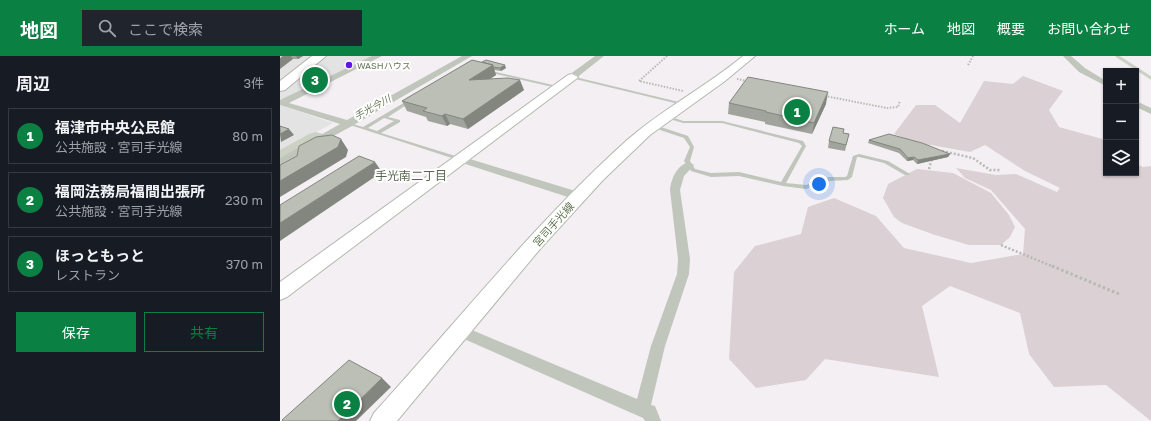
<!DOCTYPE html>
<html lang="ja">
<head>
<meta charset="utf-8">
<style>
	:root { --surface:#171b24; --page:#20242c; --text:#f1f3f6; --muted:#9ea1a6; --line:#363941; --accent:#0b8043 }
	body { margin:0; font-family:"Golos Text","Noto Sans JP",sans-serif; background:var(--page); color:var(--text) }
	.controls { position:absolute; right:12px; top:12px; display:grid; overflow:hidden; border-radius:0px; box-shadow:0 1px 3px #0004 }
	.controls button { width:36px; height:36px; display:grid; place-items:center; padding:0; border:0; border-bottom:1px solid var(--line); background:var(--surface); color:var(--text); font:20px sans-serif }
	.you { position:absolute; left:539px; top:128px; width:14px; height:14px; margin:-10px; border:3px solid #fff; border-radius:50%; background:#1a73e8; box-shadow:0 0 0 6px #1a73e833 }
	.badge { display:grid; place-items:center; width:26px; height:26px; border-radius:50%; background:var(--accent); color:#fff; font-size:13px; font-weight:700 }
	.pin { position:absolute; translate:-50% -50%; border:2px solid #fff; box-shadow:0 1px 4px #0006 }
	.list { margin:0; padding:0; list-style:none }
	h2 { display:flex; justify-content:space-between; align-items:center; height:52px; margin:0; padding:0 16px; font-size:17px }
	h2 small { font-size:13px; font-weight:400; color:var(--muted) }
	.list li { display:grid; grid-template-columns:26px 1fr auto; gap:12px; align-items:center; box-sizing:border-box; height:56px; margin:0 8px 8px; padding:0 8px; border:1px solid var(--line); border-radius:0px }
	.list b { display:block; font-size:15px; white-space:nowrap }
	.list p { margin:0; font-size:13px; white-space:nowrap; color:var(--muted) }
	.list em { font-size:13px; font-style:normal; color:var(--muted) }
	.actions { display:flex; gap:8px; padding:12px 16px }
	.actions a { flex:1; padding:9px 0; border:1px solid var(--accent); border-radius:0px; text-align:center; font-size:14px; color:var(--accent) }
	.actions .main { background:var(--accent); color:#fff }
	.icon { flex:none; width:22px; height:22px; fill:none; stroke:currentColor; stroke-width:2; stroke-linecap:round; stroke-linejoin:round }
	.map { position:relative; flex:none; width:871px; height:365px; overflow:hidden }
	header { display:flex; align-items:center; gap:24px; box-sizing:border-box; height:56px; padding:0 20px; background:var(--accent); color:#fff }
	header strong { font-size:19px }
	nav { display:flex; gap:22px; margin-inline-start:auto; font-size:14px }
	.search { width:280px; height:36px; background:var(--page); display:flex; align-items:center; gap:10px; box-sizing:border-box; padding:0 14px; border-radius:0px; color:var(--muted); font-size:15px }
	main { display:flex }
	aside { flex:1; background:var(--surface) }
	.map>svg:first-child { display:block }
</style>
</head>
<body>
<header>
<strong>地図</strong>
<div class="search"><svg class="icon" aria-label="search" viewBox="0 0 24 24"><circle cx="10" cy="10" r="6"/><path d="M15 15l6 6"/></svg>ここで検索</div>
<nav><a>ホーム</a><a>地図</a><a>概要</a><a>お問い合わせ</a></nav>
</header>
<main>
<aside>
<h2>周辺<small>3件</small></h2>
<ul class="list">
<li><span class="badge">1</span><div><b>福津市中央公民館</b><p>公共施設 · 宮司手光線</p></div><em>80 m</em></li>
<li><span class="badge">2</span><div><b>福岡法務局福間出張所</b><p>公共施設 · 宮司手光線</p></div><em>230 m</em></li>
<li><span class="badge">3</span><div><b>ほっともっと</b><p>レストラン</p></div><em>370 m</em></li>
</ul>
<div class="actions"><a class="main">保存</a><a>共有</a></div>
</aside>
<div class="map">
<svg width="871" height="365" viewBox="0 0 871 365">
	<rect width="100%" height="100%" fill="#f4eff3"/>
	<path fill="#e4e3e4" d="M0,0h94l-94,46z
		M0,49l53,18 -53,29z"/>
	<path fill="#dbd0d3" d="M743,20l40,15 -14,19 10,17 47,13 -2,12 2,1v20h30v-9l7,3 8,-1v255l-45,-36 -52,2 -25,-33 -9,-41 -70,-27 -28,20 17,71 -114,-18 -19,21 -50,8 -27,-29 5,-87 21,-26 46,-12 7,-27 26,-9 42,18 28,32 67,15 52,-9 2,-25 -34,-39 -26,-12 -9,-10 40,7 20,-1 41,18 3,-4 -35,-17 -40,-26 -15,7 -39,-7h-9l-28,-11 22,-29h19l25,18 24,-42 29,3z
		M637,113l36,4 38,20 18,22 6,12 -5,10 -9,8h-32l-34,-10 -33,-12 -8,-6 -11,-19 5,-14z"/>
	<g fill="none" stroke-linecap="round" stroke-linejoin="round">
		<path stroke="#ccd2c3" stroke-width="3" d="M837,0l34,22"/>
		<path fill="#ccd2c3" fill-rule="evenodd" d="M36,76l7,2 3,4 -3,4 -36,20 -7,2v-14l29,-16z"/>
		<defs>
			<path id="secondary" d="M463,0h12l-30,25 -75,54 -47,45 -63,69 -143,172h-27l4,-8c83,-91 160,-189 252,-272 36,-32 80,-54 117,-85z
				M292,18l6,3 -2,2 -289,218 -7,3v-18l288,-207z"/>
			<path id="primary" d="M32,0h14l-41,34 -5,1v-10z"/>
		</defs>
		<use href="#secondary" stroke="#b2b9ad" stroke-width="2"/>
		<use href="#primary" stroke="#b1b7ac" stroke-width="2"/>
		<path stroke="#b6bab3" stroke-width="2" stroke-dasharray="1.5 1.5" stroke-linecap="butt" d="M387,0l-28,25 44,10
			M688,9l5,-9
			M457,23l10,2
			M545,40l62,12 11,-1 2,-6"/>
		<path stroke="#b6bab3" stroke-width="2.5" stroke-dasharray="2 2" stroke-linecap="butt" d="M662,95l31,7 17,12h10
			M649,113l3,-11
			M721,189l53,22"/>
		<path stroke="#b6bab3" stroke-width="3" stroke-dasharray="2.5 2.5" stroke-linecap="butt" d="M772,210l67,28"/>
		<path fill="#c1c6bd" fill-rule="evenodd" d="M207,14l70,16 2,1 -2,1 -70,-16z
			M291,20l112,27 2,1 -2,1 -112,-27z
			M127,45l4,1 -23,15 12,3v2l-19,11 81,25v2h-4l-111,-36 2,-1 14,4zM104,62l10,3 -17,10 -9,-3z
			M383,59h4l16,6h39l81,20 3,5 -20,37 20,2 23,-8h16l2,-1 6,-20 6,-2 29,7 22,13 -1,1h-4l-21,-12 -25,-6h-2l-5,20 -4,3 -19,1 -23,8 -23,-3 -44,-10 -28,1 -20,-6 -7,-10 6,-14 -6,-9 -33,-11v-2h4l33,11 6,11 -4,14 5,8 16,4 28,-1 42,10 21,-36 -3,-3 -77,-20h-39l-20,-6z"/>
		<path fill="#c1c6bd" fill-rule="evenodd" d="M92,0h10l-93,47 58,17 115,-64h10l-120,70 -72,39v-7l60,-34 -60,-19v-5z
			M315,0h9l-29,23h-6v-4z
			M783,0h8l14,12 21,13v5l-27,-14z
			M856,45l15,7v6l-15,-7z
			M180,100l122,37 1,3 -1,3h-8l-118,-38 -1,-2z
			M409,106l5,3 -10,11 -4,14 10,69 -1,15 -24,72 -14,59 4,1 6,15h-16l-2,-3 -188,-83 -2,-4 2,-4 5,-2 177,74 14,-53 26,-72 1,-15 -8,-69c1,-11 7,-25 19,-28z"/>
		<use href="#secondary" fill="#fff" fill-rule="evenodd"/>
		<use href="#primary" fill="#fff" fill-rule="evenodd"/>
	</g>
	<path fill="#a1a49c" d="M0,0h23l-5,3h-5z
		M192,4l34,8 -5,3 -7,-1 2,5 -6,4 34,11 -56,39 -18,-5 -3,2 -19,-5 -2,-4 -19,-6 -5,-10z
		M449,47l97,1 -14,30 -47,-10v-2l-37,-8z
		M564,77l5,1 -4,17 -17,-3 1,-7z
		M589,84l81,14 -2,3 -31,7 -4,-4 -6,1 -8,-8 -31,-10z"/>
	<path fill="#83867f" d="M3,0h8l2,3 -13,10v-11z
		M16,0h7l-5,3z
		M213,9l3,10 -23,15 -4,-10z
		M225,9l1,3 -5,3 -1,-3z
		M240,24l4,10 -56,39 -5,-10z
		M548,36l-2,12 -14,30 2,-11z
		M165,58l5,10 -3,2 -5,-10z
		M9,73l5,6 -13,7 -1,-8z
		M61,83l7,11 -2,7 -66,40v-16z
		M670,98l-2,3 -31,7 1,-4z
		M634,101l-1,3 -6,1 1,-3z
		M95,106l7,10 -102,69v-18z
		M102,322l9,9 -35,34h-18z"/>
	<path fill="#bbbfb5" stroke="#83867f" d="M192,4l21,5 -24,15 39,-2 12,2 -57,39 -18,-5 -3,2 -19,-5 4,-3 -25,-7z
		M206,4l19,5 -5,3 -7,-1v-2l-11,-3z
		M468,21l80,15 -14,31 -48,-11v-1l-37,-8z
		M0,70l9,3 -9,5z
		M553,71l11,2 -1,4 6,1 -3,11 -17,-4z
		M609,78l33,9 28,11 -32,6 -4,-3 -6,1 -8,-9 -31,-9z
		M52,79l9,4 -3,8 -58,34v-16l17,-9 2,-10 17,-9z
		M79,100l16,6 -95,61v-18z
		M69,304l33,18 -44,43h-55l-1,-1z"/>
	<circle fill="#6313f0" stroke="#fff" stroke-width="1.5" cx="69" cy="9" r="4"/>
	<g text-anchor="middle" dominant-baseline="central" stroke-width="4" stroke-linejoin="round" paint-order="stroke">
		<g font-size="9" fill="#667858" stroke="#fff" text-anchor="start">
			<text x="77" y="9">WASHハウス</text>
		</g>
		<g font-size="10" font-style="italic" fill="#6c7a57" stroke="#fff">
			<text transform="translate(92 51) rotate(-29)">手光今川</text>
		</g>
		<g font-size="11" fill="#667858" stroke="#fff">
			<text transform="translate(273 168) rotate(-48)">宮司手光線</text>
		</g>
		<g font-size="12" fill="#59674f" stroke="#fff">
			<text x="131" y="119">手光南二丁目</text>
		</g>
	</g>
</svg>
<div class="controls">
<button>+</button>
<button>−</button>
<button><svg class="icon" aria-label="layers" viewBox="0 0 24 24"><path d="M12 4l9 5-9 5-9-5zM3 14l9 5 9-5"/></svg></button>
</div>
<div class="you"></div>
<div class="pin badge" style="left:517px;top:56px">1</div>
<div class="pin badge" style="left:67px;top:348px">2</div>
<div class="pin badge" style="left:35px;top:24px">3</div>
</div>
</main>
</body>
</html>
